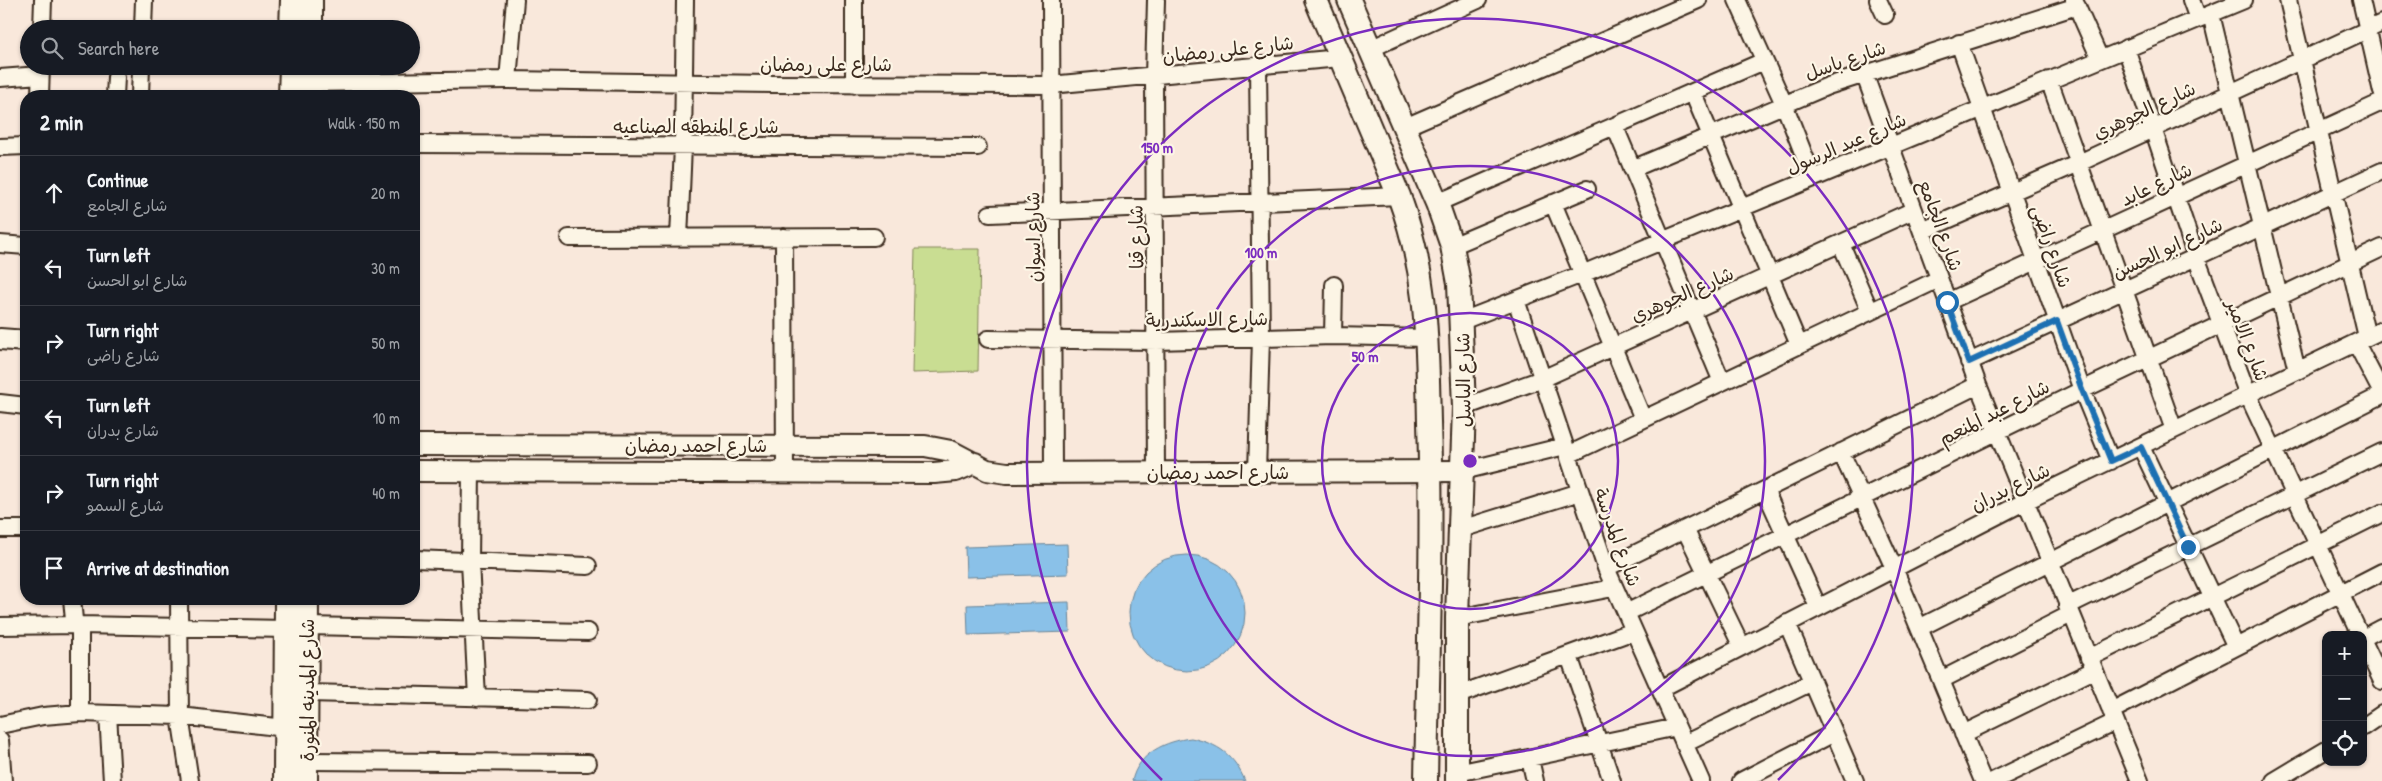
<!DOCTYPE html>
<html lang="en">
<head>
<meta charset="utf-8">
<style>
	:root { --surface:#171b24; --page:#20242c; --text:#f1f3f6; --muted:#9ea1a6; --line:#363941 }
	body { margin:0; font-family:"Patrick Hand","Playpen Sans Arabic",sans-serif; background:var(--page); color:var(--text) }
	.controls { position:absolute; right:15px; bottom:15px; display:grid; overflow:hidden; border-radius:10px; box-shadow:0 1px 4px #0004 }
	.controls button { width:45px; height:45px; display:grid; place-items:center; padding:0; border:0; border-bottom:1px solid var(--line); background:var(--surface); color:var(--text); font:25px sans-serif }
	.stop { position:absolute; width:15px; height:15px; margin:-11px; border:4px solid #1f6fb2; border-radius:50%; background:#fff }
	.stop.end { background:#1f6fb2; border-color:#fff; box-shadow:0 1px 5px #0008 }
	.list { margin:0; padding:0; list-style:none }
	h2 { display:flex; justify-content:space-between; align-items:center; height:65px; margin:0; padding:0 20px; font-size:21px }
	h2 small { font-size:16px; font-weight:400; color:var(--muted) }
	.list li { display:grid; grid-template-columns:32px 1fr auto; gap:15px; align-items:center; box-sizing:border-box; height:75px; padding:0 20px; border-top:1px solid var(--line) }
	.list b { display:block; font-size:19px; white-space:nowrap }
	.list p { margin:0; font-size:16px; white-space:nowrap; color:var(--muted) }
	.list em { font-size:16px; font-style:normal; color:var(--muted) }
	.icon { flex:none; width:28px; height:28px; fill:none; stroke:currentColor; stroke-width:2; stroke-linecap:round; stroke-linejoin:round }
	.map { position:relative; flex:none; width:2382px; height:781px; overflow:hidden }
	.search { position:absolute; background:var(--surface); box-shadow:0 1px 4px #0004; left:20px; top:20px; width:400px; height:55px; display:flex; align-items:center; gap:12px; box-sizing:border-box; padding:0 18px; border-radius:28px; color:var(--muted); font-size:19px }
	.panel { position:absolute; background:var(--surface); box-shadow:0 1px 4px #0004; left:20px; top:90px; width:400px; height:515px; border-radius:20px }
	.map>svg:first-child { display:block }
</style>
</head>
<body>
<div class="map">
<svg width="2382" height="781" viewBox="0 0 2382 781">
	<rect width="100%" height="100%" fill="#f9e8db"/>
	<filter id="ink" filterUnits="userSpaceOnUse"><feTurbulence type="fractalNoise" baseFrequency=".02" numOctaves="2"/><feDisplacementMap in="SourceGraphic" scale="10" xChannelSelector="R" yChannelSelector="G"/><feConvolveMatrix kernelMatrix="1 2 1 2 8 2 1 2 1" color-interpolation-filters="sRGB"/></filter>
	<g filter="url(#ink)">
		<path fill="#c9dd92" stroke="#828458" d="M915,249h65l-2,122 -66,2z"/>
		<path fill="#8ac1e8" stroke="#6a8597" d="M1067,544l1,30 -102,3 -1,-30z
			M1129 613a58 58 0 1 1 116 0a58 58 0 1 1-116 0Z
			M1069,602l1,30 -102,3 -1,-30z
			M1191,738c28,6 43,17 54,43h-113c6,-28 34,-40 59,-43z"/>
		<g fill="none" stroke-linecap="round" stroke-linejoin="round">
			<defs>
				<path id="minor" d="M854,0v85
					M1051,0l2,473
					M1737,0l47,104 29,74
					M1878,0l7,15
					M2074,0l26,59
					M2191,0l7,19
					M2288,0l79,337
					M2361,0l21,92
					M2211,14l86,357
					M42,29l1,-29
					M143,29l1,-29
					M1959,43l123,347 29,71
					M2126,48l70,209 52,138 112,240
					M1370,49l108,-49
					M1864,73l114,312 162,396
					M0,78l40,-3
					M508,80l7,-80
					M2049,80l125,350
					M310,83l198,-3 264,4 278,1 290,-27
					M1693,93l106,252
					M40,96l1,-30
					M115,96l1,-19
					M140,96l1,-30
					M1405,127l293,-127
					M1615,127l107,255
					M414,144l564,3
					M0,147l26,-1
					M1632,169l196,-83 249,-80
					M1437,203l327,-142
					M1553,203l90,216
					M990,214l409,-18
					M1922,231l157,-68 303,-140
					M784,237l1,235
					M569,238l305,-1
					M679,238l4,-92 2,-146
					M0,244l26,2
					M1841,244l29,67
					M1452,246l135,-57
					M1516,300l90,268 95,213
					M1947,302l435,-200
					M1462,321l120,-47 662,-274
					M1333,336l1,-51
					M988,339l169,2 176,-5 94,2
					M2356,343l26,50
					M1969,362l413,-191
					M0,403l26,3
					M1464,407l78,-28 372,-169
					M2141,447l95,200
					M1841,452l53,116 89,213
					M1568,455l371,-176
					M471,470l-1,91 7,137
					M1463,471l102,-25
					M1257,472l4,-134 -3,-273
					M1156,473l-2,-396 2,-77
					M1765,490l53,117
					M0,529h26
					M1461,529l119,-37
					M1685,529l57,118
					M414,559l174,7
					M1606,568l372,-183
					M72,599l2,21 6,7v86
					M179,599l1,117 10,65
					M2067,606l315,-154
					M1626,613l456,-223 300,-142
					M1457,618l156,-30
					M1787,623l68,158
					M0,626l79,-1 207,4
					M307,626l281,6
					M1919,628l463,-233
					M2363,638l19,-10
					M2363,641l19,40
					M1569,656l43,125
					M2089,658l293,-145
					M1941,680l130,-66
					M1660,689l364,-187 358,-172
					M308,693l280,7
					M1458,695l176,-64
					M2111,711l271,-139
					M108,714l4,67
					M0,725l43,-9 37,-3 100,3 106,12
					M2363,727l19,-13
					M1963,734l131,-64
					M0,740l3,41
					M1684,744l128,-62
					M1530,759l5,22
					M307,761l281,2
					M1457,773l220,-46
					M1741,781l93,-48
					M1993,781l122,-59
					M2274,781l52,-31"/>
				<path id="tertiary" d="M0,339l26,2
					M414,445l511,1 26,5 36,19 20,3 456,-2
					M414,471l520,2 22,-2 19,-8"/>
				<path id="secondary" d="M1316,0l83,196c29,79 28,143 30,226 4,120 -1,240 -3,359
					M1349,0l88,203 15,43 7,37 5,124 -7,211v163
					M291,29l1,-29
					M311,29v-29
					M290,96l1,-30
					M310,96v-30
					M285,781l1,-182
					M306,781l1,-182"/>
			</defs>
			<use href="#minor" stroke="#3b2a1e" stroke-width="20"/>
			<use href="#tertiary" stroke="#3b2a1e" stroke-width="24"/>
			<use href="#secondary" stroke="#3b2a1e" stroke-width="26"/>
			<use href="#minor" stroke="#fcf5e5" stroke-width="16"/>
			<use href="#tertiary" stroke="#fcf5e5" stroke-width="20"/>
			<use href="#secondary" stroke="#fcf5e5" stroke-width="22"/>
		</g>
	</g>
	<g fill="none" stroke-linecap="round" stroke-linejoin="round" filter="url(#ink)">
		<path stroke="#1f6fb2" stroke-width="6" d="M1947,302l22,60 88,-41 25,69 29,71 30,-14 47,100"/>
	</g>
	<g fill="none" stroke="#7b2cbf" stroke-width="2.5">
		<circle cx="1470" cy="461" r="148"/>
		<circle cx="1470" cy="461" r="295"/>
		<path d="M1162 780A443 443 0 1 1 1778 780"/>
	</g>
	<g text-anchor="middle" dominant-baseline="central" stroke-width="4.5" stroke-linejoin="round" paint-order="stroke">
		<g font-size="19" fill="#3b2a1e" stroke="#fcf5e5">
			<text transform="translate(1228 49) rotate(-6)">شارع على رمضان</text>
			<text transform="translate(1845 60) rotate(-19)">شارع باسل</text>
			<text x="826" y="64">شارع على رمضان</text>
			<text transform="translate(2144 110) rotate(-25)">شارع الجوهري</text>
			<text x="696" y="126">شارع المنطقه الصناعيه</text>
			<text transform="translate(1846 143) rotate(-23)">شارع عبد الرسول</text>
			<text transform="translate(2156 184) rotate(-25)">شارع عابد</text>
			<text transform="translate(1941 225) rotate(70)">شارع الجامع</text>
			<text transform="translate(1033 237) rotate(-91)">شارع اسوان</text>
			<text transform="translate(1136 237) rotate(-91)">شارع قنا</text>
			<text transform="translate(2052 246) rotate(71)">شارع راضى</text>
			<text transform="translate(2167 248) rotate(-25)">شارع ابو الحسن</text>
			<text transform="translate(1682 294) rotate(-24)">شارع الجوهري</text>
			<text transform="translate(1207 319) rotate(-1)">شارع الاسكندرية</text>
			<text transform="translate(2248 340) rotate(69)">شارع الامير</text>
			<text transform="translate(1463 380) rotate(-91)">شارع الباسل</text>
			<text transform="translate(1994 412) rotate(-27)">شارع عبد المنعم</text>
			<text x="696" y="445">شارع احمد رمضان</text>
			<text x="1218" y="472">شارع احمد رمضان</text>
			<text transform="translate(2010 487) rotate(-26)">شارع بدران</text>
			<text transform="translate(1618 537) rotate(70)">شارع المدرسة</text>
			<text transform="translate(307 690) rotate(-90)">شارع المدينه المنورة</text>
		</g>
	</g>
	<circle cx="1470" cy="461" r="8" fill="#7b2cbf" stroke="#fcf5e5" stroke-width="2.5"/>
	<g font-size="15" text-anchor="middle" font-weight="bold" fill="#7b2cbf" stroke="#fcf5e5" stroke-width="4.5" stroke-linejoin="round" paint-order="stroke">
		<text x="1157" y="153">150 m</text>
		<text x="1261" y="258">100 m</text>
		<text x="1365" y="362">50 m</text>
	</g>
</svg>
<div class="controls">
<button>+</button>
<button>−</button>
<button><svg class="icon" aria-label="locate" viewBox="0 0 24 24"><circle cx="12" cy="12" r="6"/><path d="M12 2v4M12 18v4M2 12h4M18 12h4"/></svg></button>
</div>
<div class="stop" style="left:1947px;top:302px"></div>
<div class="stop end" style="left:2188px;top:547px"></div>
<div class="search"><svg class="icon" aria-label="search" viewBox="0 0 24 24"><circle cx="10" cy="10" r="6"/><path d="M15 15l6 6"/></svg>Search here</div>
<section class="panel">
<h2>2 min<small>Walk · 150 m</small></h2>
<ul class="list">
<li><svg class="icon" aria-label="ahead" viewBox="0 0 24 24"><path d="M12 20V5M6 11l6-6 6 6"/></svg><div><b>Continue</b><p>شارع الجامع</p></div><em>20 m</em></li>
<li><svg class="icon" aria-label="left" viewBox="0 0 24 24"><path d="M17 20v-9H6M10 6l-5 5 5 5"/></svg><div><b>Turn left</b><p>شارع ابو الحسن</p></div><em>30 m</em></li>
<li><svg class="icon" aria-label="right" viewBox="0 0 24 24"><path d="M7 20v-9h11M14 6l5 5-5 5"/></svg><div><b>Turn right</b><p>شارع راضى</p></div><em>50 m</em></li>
<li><svg class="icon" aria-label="left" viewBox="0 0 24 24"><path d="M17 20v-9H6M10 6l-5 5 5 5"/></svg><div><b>Turn left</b><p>شارع بدران</p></div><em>10 m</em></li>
<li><svg class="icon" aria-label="right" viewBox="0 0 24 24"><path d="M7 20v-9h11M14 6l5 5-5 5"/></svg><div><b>Turn right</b><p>شارع السمو</p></div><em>40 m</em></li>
<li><svg class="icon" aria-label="arrive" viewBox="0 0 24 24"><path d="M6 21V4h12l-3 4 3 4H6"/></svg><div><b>Arrive at destination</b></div></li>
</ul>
</section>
</div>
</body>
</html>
